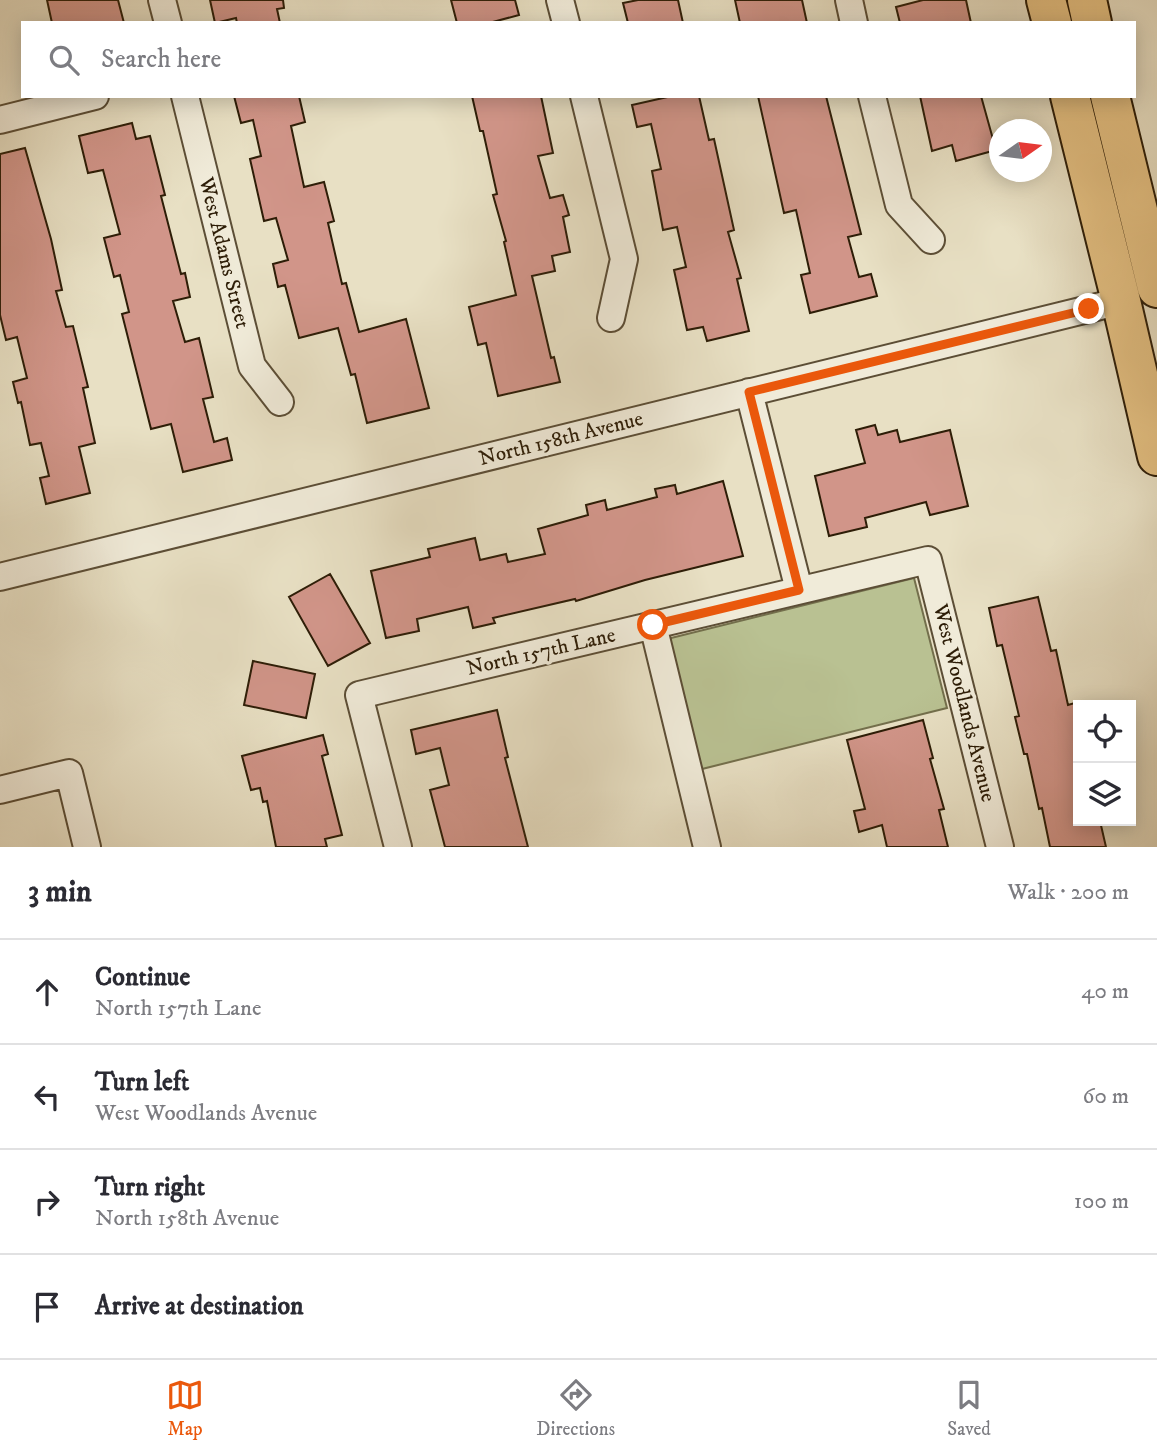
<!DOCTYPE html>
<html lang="en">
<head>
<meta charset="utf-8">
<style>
	:root { --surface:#fff; --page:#f7f7f7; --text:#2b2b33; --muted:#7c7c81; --line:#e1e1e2; --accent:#ea580c }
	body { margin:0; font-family:"IM FELL DW Pica",serif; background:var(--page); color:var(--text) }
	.controls { position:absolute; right:21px; bottom:21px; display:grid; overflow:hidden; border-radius:0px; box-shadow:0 4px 18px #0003 }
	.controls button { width:63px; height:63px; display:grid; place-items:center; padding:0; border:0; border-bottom:2px solid var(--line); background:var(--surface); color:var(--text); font:35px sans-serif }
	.compass { position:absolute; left:989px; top:119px; width:63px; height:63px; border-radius:50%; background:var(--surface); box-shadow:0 4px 18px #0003; rotate:76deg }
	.stop { position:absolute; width:21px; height:21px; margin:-16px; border:5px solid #ea580c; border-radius:50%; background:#fff }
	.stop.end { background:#ea580c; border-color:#fff; box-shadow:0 2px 7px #0008 }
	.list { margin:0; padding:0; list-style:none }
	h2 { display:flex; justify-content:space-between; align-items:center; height:91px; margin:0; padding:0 28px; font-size:30px }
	h2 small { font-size:23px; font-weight:400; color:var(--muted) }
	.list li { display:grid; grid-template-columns:46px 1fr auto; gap:21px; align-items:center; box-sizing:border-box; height:105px; padding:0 28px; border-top:2px solid var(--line) }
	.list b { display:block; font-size:26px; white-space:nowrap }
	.list p { margin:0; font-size:23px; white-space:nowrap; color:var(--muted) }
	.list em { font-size:23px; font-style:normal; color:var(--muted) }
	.icon { flex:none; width:38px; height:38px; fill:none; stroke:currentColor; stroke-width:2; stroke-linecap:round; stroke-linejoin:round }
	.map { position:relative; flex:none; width:1157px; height:847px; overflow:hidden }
	.search { position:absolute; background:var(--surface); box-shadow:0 4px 18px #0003; left:21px; right:21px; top:21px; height:77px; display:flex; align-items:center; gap:18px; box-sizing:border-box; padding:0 24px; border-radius:0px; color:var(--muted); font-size:26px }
	.sheet { height:511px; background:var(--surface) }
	nav { display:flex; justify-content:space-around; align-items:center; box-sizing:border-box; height:98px; border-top:2px solid var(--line); background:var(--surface); font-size:19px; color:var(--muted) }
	nav a { display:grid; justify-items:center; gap:4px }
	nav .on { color:var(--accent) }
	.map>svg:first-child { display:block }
</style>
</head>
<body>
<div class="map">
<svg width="1157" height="847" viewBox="0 0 1157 847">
	<rect width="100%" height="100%" fill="#e8e0c4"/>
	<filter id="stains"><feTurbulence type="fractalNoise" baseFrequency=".00286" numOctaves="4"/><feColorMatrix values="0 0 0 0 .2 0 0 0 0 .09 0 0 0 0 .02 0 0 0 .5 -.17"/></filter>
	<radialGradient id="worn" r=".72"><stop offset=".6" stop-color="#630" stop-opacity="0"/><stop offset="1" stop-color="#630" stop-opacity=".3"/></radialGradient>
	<path fill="#b9c192" stroke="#736f4c" stroke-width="2" d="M914,578l33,130 -245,61 -35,-130z"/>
	<path fill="#d19589" stroke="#2d1d07" stroke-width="2" d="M47,0h71l6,23h-72z
		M210,0h73l1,8 -7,1 3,14h-43l-1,-5 -21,5z
		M451,0h64l4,15 -30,8h-32z
		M638,0h40l5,23h-55l-5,-20z
		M735,0h67l5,23h-67z
		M923,0h43l5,23h-71l-4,-16z
		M234,96h65l6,26 -14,4 13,61 20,-5 10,39 -6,2 14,61 4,-1 13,49 47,-13 23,89 -62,15 -12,-49 -4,1 -13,-47 -39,10 -14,-53 -7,2 -5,-23 15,-4 -12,-42 -12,3 -14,-62 11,-3 -8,-36 -12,3z
		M472,96h69l12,57 -15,3 12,42 13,-3 6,20 -6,2 7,35 -18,4 3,15 -23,5 19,82 3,-1 6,25 -62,14 -12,-53 -8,2 -9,-38 47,-12 -12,-53 2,-1 -13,-46 4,-1 -14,-63h-3z
		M672,96h27l10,44 5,-1 20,91 -6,2 13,46 -4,1 12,52 -42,10 -4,-14 -16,3 -13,-60 12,-3 -9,-40 -14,3 -11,-59 9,-2 -10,-45 -14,3 -5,-22z
		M758,96h68l35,138 -13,3 11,40 12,-3 6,22 -67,17 -9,-38 9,-2 -14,-63 -12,3z
		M920,96h61l15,54 -40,11 -4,-16 -20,6z
		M132,123l4,16 14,-3 15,59 -4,1 20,78 4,-1 5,24 -17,4 12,41 14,-4 14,59 -10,2 11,43 13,-4 5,22 -49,12 -12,-48 -20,5 -29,-115 7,-2 -9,-37 -6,2 -10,-39 16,-4 -17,-64 -15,3 -9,-37z
		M25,148l26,91 11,51 -6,1 10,36 7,-1 15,61 -5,1 12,55 -16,4 11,46 -44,11 -6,-26 9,-2 -8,-33 -11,2 -9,-43 -3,1 -5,-21 14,-4 -10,-41 -11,3 -6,-25v-161z
		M875,425l3,10 19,-5 3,12 50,-12 18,76 -38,9 -4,-13 -61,16 2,9 -38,9 -14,-60 50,-13 -9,-33z
		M723,481l20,75 -98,24 -69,21 -1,-2 -82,19 2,5 -22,5 -5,-21 -51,12 2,12 -33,7 -15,-67 59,-14 -2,-8 47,-11 5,22 26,-6 2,8 37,-8 -7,-25 50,-14 -2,-10 19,-5 2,10 50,-13 -2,-8 20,-4 2,9z
		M330,574l40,69 -42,23 -39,-69z
		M1038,597l13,54 5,-1 12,55 10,-3v119h22l6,26h-56l-8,-39 -3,1 -12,-55h-3l-9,-37 4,-1 -17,-71 -5,1 -8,-38z
		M253,661l62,13 -9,44 -62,-13z
		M497,710l11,47 -3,1 23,89h-83l-15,-57 19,-5 -9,-37 -24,6 -5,-24z
		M923,720l10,38 -3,1 14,50 -5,1 9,37h-61l-5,-22 -23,7 -5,-21 11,-2 -18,-69z
		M323,735l5,19 -6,2 20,79 -17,4 2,8h-51l-9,-46 -4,1 -3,-14 -9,2 -9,-34z"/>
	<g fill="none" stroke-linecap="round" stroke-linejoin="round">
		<defs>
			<path id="minor" d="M162,0l6,23
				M560,0l6,23
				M849,0l5,23
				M185,96l67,270 28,36
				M584,96l40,163 -13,59
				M872,96l27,109 32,35
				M0,120l95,-24
				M749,392l50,198
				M0,577l1121,-276
				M653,625l54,222
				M0,790l69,-17 18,74
				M398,847l-39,-152 569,-135 72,287"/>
			<path id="primary" d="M1046,0l6,23
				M1087,0l5,23
				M1070,96l51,205 36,155
				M1110,96l47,192"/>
		</defs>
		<use href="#minor" stroke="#5c4e36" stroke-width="30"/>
		<use href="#primary" stroke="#2d1d07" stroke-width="42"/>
		<use href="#minor" stroke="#f0ebd9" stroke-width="26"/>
		<use href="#primary" stroke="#e4c082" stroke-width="38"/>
	</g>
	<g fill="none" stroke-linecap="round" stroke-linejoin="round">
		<path stroke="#ea580c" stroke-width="9" d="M653,625l146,-35 -50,-198 340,-83"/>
	</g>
	<g text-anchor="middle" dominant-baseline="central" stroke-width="7" stroke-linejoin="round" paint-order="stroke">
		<g font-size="21" fill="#2d1d07" stroke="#f0ebd9">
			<text transform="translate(224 253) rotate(76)">West Adams Street</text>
			<text transform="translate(561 439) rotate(-14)">North 158th Avenue</text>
			<text transform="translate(541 652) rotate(-13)">North 157th Lane</text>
			<text transform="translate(964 703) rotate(76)">West Woodlands Avenue</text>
		</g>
	</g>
	<rect width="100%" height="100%" filter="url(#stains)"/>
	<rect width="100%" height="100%" fill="url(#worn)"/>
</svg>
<div class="controls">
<button><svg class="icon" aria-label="locate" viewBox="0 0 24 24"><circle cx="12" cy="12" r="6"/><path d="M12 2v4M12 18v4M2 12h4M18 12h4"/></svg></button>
<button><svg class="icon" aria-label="layers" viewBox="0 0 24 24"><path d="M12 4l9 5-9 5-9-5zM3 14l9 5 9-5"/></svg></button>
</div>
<svg class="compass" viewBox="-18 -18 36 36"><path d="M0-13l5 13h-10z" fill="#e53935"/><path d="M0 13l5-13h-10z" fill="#7c7c81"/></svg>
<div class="stop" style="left:653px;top:625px"></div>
<div class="stop end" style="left:1089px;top:309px"></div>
<div class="search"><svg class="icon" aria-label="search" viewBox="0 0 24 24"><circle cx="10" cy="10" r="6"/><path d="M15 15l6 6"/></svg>Search here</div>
</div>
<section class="sheet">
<h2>3 min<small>Walk · 200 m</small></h2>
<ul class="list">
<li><svg class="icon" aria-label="ahead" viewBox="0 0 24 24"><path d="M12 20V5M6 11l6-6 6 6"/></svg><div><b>Continue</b><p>North 157th Lane</p></div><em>40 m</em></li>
<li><svg class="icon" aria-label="left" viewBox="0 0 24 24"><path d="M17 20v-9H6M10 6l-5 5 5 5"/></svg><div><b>Turn left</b><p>West Woodlands Avenue</p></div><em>60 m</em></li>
<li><svg class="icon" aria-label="right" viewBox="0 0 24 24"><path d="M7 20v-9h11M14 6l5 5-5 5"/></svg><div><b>Turn right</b><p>North 158th Avenue</p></div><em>100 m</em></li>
<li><svg class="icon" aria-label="arrive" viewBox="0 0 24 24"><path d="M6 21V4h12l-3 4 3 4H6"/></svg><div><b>Arrive at destination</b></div></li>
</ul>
</section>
<nav>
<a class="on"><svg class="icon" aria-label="map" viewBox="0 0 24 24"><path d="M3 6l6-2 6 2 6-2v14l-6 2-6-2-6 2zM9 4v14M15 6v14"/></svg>Map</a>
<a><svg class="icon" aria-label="directions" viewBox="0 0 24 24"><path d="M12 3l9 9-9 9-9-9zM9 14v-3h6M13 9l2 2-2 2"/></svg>Directions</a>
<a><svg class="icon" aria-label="saved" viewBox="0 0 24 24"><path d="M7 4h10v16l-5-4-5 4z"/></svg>Saved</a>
</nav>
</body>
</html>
